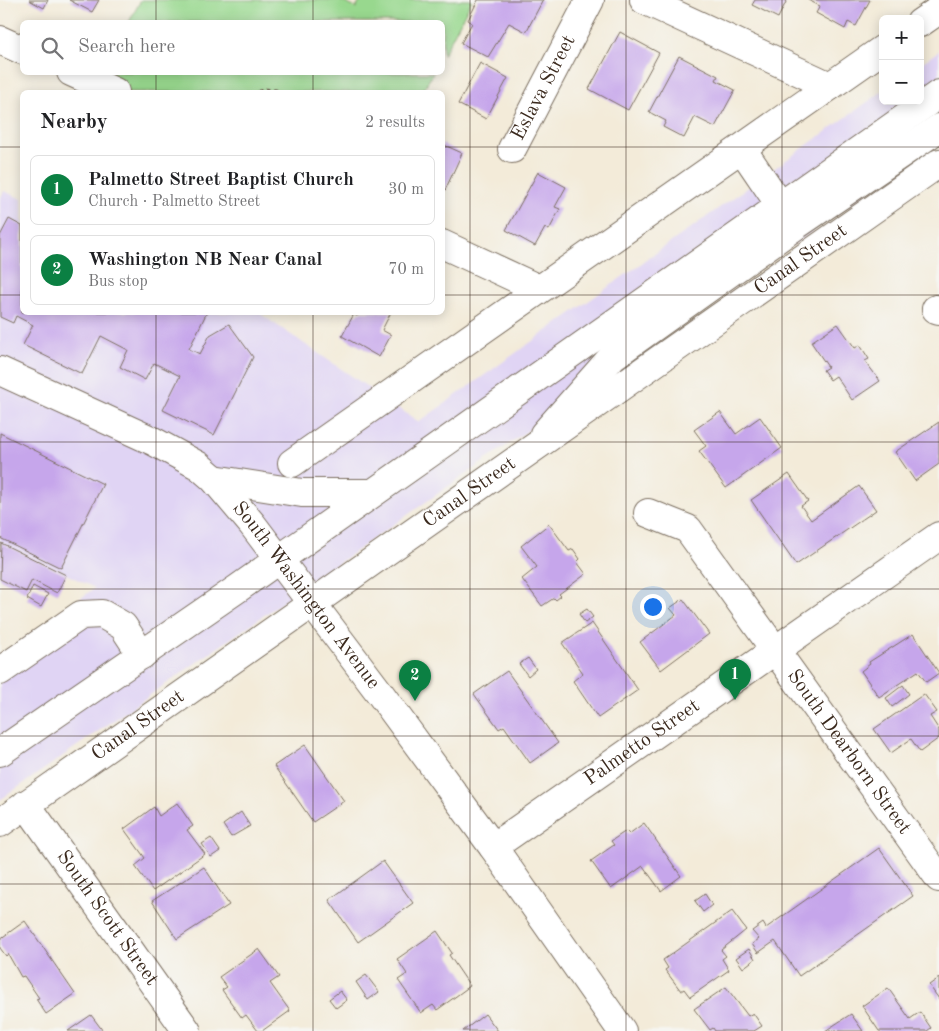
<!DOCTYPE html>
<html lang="en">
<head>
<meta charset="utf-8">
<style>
	:root { --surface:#fff; --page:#f2f2f2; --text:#202124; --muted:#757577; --line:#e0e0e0; --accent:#0b8043 }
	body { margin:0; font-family:"Old Standard TT",serif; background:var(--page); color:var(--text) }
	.controls { position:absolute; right:15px; top:15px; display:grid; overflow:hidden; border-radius:8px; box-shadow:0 2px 12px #0003 }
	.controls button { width:45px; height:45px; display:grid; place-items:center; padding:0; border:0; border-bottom:1px solid var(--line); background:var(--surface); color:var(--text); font:25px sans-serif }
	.you { position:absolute; left:652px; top:606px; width:18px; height:18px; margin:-12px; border:4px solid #fff; border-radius:50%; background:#1a73e8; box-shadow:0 0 0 8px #1a73e833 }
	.badge { display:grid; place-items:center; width:32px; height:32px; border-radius:50%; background:var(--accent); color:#fff; font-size:16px; font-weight:700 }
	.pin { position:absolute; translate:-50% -41px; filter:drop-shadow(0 1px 2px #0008) }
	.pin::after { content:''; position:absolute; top:26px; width:18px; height:15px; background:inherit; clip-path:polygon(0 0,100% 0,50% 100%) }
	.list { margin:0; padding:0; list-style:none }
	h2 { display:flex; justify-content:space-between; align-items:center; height:65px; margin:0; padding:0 20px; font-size:21px }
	h2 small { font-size:16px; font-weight:400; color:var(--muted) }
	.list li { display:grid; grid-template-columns:32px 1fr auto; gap:15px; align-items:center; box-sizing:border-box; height:70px; margin:0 10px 10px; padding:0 10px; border:1px solid var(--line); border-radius:8px }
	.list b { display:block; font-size:19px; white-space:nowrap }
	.list p { margin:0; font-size:16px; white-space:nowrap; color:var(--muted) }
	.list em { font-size:16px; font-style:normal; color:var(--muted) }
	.icon { flex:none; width:28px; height:28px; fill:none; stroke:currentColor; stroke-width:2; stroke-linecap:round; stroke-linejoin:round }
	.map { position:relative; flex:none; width:939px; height:1031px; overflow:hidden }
	.search { position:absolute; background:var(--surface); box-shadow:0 2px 12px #0003; left:20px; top:20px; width:425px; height:55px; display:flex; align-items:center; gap:12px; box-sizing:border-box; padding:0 18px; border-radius:8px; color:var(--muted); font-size:19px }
	.panel { position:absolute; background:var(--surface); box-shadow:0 2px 12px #0003; left:20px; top:90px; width:425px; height:225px; border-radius:8px }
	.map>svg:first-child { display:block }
</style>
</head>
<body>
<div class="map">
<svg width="939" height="1031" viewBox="0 0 939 1031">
	<rect width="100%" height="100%" fill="#f6f6f2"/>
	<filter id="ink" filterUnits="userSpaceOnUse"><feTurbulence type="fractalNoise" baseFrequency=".02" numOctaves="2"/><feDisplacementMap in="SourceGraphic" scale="10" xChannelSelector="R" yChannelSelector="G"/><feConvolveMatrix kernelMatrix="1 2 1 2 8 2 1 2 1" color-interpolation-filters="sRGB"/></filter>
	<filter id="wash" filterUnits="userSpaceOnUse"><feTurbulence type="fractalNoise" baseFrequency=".0096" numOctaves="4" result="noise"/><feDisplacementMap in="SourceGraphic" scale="20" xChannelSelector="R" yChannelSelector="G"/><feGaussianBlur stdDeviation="1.12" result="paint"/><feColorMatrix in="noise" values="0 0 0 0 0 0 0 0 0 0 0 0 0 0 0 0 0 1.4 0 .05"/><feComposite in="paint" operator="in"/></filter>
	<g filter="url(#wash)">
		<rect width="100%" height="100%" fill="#f3ebd9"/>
		<path fill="#e0d4f4" d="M939,51v92l-939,657v-144l95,-68 -95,-46v-343l4,-8 18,8v113l237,1 160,109 464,-331v10h37v-37z"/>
		<path fill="#98d88e" stroke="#6a8156" d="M141,0h198l17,8 5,-8h111l-29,55 -1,-33h-313z
			M103,72l330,1 -11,19h-307z"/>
		<g id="blocks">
			<path fill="#c6a6eb" d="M29,0h19l-4,8z
				M69,0h30l-7,12z
				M478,0h65l-17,32 -17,-9 -21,34 -27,-14 11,-20 -4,-3z
				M755,0h32l-9,18 -26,-13z
				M808,0h62l-14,26 -8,-4 -3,7 -29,-16 4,-7z
				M620,32l39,21 -31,57 -39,-21z
				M679,56l39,20 -2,4 19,10 -20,37 -20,-10 -11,21 -21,-11 3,-6 -17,-9z
				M480,63l28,15 -22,41 -28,-15z
				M442,144l20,9 -20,44z
				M538,172l28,15 -11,20 5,2 -11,21 -4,-2 -10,18 -29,-16z
				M9,219l13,7v86h185l-18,37 11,5 10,-19 19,-11 24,33 -39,78 -51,-25 17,-34 -26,-13 -9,17 -25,-13 8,-17 -27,-14 -19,38 -59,-29 10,-20 -17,-9 -3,7 -13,-6v-81z
				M360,312h31l-9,18 9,5 -12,22 -37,-21 12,-22 3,2z
				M838,324l17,24 5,-3 9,14 -4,2 15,20 -28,19 -16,-24 -6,4 -7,-10 5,-3 -17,-25z
				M720,412l16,22 24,-17 22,31 -56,40 -27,-37 7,-5 -12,-16z
				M939,422v42l-24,17 -20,-29z
				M0,433l103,51 -42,84 -61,-30z
				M789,474l19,27 -7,5 10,14 48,-34 17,24 -80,55 -45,-65z
				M549,524l20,27 4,-2 7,10 -3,3 9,12 -27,20 2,2 -5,4 -2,-2 -12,8 -20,-27 15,-12 -16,-21z
				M1,543l65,32 -9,18 -25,-13 -6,12 -26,-13z
				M33,586l15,8 -7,13 -14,-8z
				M683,599l26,35 -48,36 -21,-28 36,-27 -6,-7z
				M587,609l6,8 -8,6 -6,-9z
				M592,623l46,67 -40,28 -25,-37 10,-8 -21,-30z
				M913,634l26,39 -13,9 -8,-11 -39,26 -18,-26 9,-7 -1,-2z
				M528,658l8,11 -8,7 -9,-12z
				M507,671l51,72 -28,20 -26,-37 -5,3 -25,-35z
				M903,685l6,9 -17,13 -6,-9z
				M924,694l13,18 -7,4 9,14v8l-19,14 -9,-13 -20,14 -17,-24z
				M305,745l39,56 -31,21 -39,-56z
				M177,803l16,23 -6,4 18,24 -52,37 -18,-25 10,-8 -21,-29 30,-22 5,9z
				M241,812l9,14 -19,11 -8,-12z
				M644,823l37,53 -20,15 -18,-25 -32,23 -20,-28 23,-16 -3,-4 15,-10 3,3z
				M211,838l9,13 -9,6 -9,-13z
				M879,848l34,48 -114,80 -24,-35 -17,12 -6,-9 7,-5 -7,-8 11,-8 3,5z
				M383,861l30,42 -55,39 -29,-42z
				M204,867l25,38 -52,34 -25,-38z
				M705,894l7,11 -9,7 -8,-11z
				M732,911l14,19 -25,20 5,6 -4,3 7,11 -39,27 -6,-8 -3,2 -16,-21 3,-2 -5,-8z
				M25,921l50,73 -29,20 -10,-15 3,-1 -15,-22 -3,1 -13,-23 -2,2 -6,-8v-9z
				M437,931l15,22 -3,2 21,31 -33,24 -4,-5 -12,8 -23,-33 9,-6 -10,-15z
				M259,949l20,28 -9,6 20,28 -28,20h-4l-12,-16 -4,3 -20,-28 5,-3 -8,-10z
				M749,949l6,10 -12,9 -7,-10z
				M366,975l13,17 -11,8 -12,-18z
				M939,978v21l-10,-14z
				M726,987l22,29 5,-3 9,13 -8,5h-39l-2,-3 -3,2 -16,-21z
				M888,988l22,31 10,-7 11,16 -4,3h-48l-17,-25z
				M340,991l7,9 -11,8 -7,-9z
				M485,1014l13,17h-35z
				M851,1014l12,17h-38z
				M91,1015l12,16h-35z"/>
		</g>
	</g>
	<g filter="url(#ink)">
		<use href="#blocks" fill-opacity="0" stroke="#7b6e5f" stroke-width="1"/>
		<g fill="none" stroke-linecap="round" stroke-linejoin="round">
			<defs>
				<g id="street">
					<path d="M644,0l186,86"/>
					<path d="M920,23l19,-13"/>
					<path d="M0,40l22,10"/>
					<path d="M71,72l44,20"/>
					<path id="s1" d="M512,149l78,-149"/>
					<path d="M742,149l51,75"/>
					<path d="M442,244l97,45"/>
					<path d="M936,309l3,1"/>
					<path id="s2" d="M0,371l153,70 46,25 15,13 38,45 127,168 114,155 129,184"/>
					<path d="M544,434l69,-78 182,-130 144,-98"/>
					<path d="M292,463l591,-414"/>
					<path d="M214,479l88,14h69"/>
					<path id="s3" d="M648,513l40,16 251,349"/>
					<path d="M0,671l81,-56 21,-1 21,12 19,29"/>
					<path id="s4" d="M26,804l161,227"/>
					<path id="s5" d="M493,847l446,-311"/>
				</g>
				<g id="primary">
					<path d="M0,752l237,-163 702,-495"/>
					<path id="s6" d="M0,823l939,-660"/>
				</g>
			</defs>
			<use href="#street" stroke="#7b6e5f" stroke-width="30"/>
			<use href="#primary" stroke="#7b6e5f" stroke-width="30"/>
			<path stroke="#7b6e5f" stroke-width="3" stroke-dasharray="4 4" stroke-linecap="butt" d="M258,92l6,-3 12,1 3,2"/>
			<use href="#street" stroke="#fff" stroke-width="28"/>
			<use href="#primary" stroke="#fff" stroke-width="28"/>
		</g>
	</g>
	<path fill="none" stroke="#3b2a1e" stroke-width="1" stroke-opacity="0.55" d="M156,0v22M313,0v22M470,0v1031M626,0v1031M782,0v1031M156,72v20M313,72v20M0,147h22M442,147h497M0,295h22M442,295h497M156,312v719M313,312v719M0,442h939M0,589h939M0,736h939M0,884h939"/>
	<g text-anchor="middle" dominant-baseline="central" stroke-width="5" stroke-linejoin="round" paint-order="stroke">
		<g font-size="20" fill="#3b2a1e" stroke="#f6f6f2">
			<text stroke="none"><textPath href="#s1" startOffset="69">Eslava Street</textPath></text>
			<text stroke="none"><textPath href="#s6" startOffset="979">Canal Street</textPath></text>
			<text stroke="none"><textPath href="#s6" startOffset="574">Canal Street</textPath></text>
			<text stroke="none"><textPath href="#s2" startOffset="389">South Washington Avenue</textPath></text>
			<text stroke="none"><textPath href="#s6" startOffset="169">Canal Street</textPath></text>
			<text stroke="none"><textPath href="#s5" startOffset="182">Palmetto Street</textPath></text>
			<text stroke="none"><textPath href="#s3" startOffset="318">South Dearborn Street</textPath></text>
			<text stroke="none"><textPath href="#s4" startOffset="140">South Scott Street</textPath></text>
		</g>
	</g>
</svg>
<div class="controls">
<button>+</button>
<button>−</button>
</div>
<div class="you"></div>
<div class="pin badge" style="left:735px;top:700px">1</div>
<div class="pin badge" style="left:415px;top:701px">2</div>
<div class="search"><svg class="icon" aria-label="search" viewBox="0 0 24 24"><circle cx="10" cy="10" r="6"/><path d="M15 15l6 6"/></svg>Search here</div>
<section class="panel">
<h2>Nearby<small>2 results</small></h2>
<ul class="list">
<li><span class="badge">1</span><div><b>Palmetto Street Baptist Church</b><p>Church · Palmetto Street</p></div><em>30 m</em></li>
<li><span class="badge">2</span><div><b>Washington NB Near Canal</b><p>Bus stop</p></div><em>70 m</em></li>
</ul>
</section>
</div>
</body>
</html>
